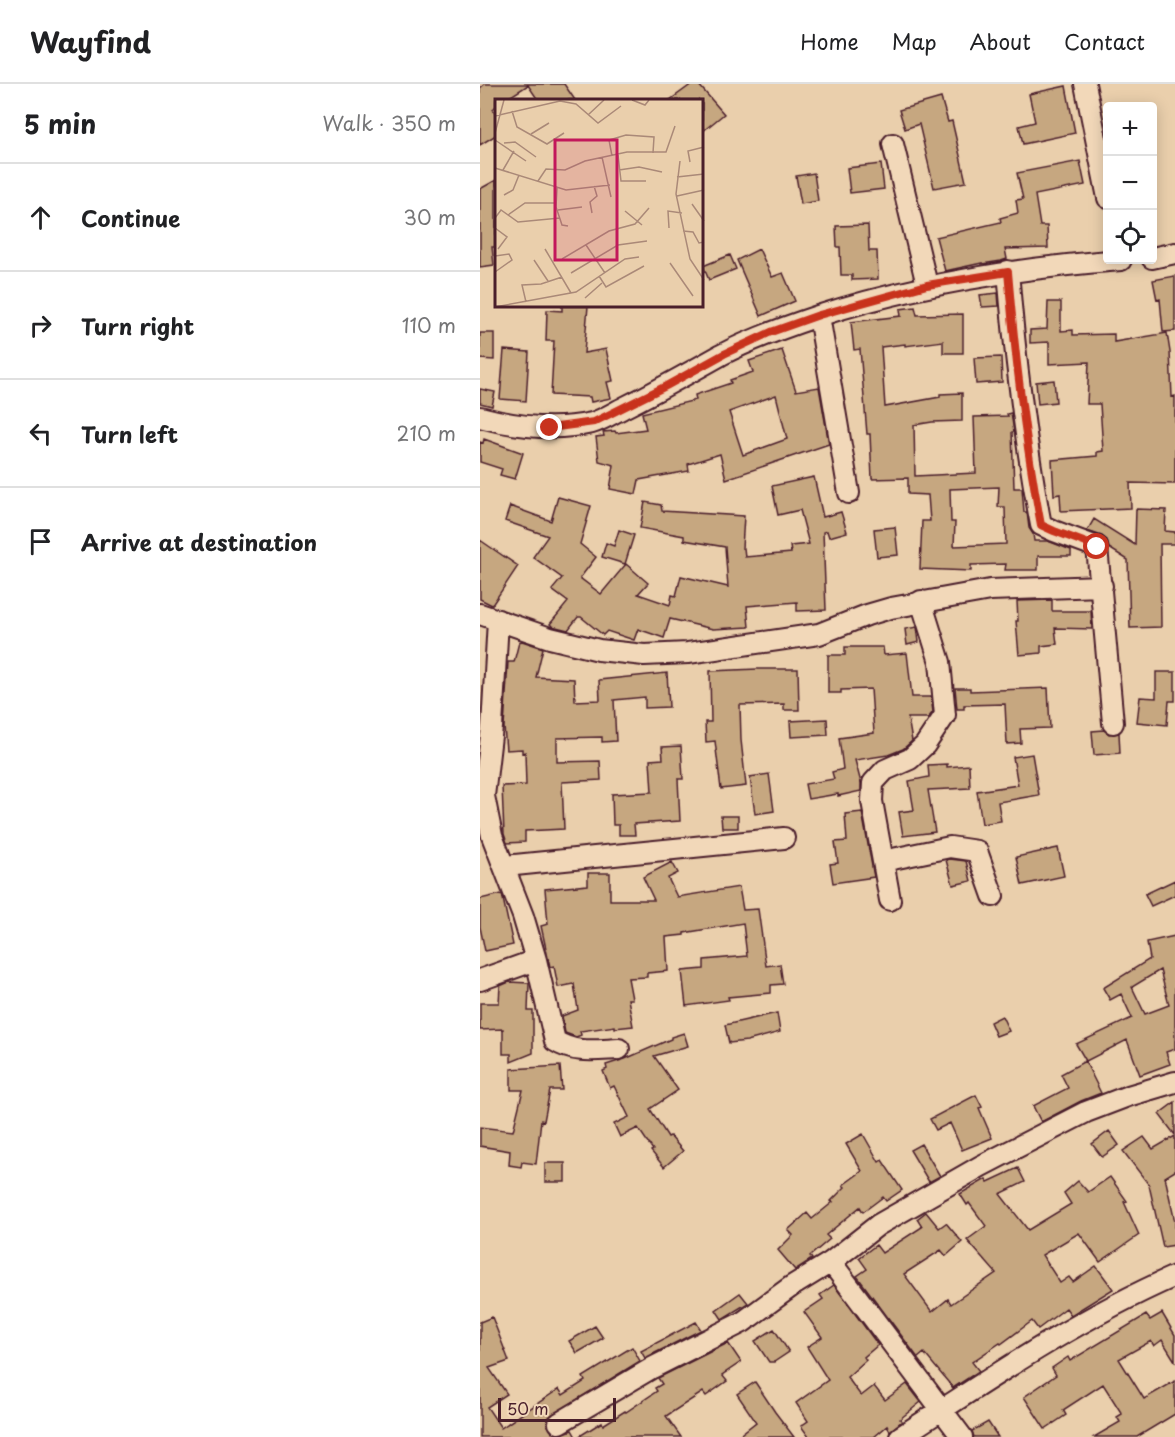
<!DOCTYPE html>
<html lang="en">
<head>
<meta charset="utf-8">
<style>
	:root { --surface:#fff; --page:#f2f2f2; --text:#202124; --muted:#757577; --line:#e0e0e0 }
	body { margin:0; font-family:"Playpen Sans",sans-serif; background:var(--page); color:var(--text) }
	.controls { position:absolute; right:18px; top:18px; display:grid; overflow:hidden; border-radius:6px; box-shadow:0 3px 15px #0003 }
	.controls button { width:54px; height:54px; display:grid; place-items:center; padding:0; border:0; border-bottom:2px solid var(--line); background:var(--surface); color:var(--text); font:30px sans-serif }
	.scale { position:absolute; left:18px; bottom:15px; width:118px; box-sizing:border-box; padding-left:6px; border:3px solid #4a1f2b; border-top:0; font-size:16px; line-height:21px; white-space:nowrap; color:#4a1f2b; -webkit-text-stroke:4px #f2d8b9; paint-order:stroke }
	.stop { position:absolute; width:18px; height:18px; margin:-14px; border:4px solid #c8321e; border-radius:50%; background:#fff }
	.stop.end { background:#c8321e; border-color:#fff; box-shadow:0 2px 6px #0008 }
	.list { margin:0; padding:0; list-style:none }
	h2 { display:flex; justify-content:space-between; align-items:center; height:78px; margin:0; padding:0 24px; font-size:26px }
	h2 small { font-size:20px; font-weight:400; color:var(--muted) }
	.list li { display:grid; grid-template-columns:39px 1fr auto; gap:18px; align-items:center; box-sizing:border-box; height:108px; padding:0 24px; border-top:2px solid var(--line) }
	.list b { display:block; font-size:22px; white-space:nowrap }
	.list em { font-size:20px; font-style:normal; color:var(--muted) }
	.icon { flex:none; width:33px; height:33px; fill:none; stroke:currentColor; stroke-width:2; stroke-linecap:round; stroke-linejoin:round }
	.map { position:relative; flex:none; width:695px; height:1353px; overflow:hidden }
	header { display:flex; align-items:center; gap:36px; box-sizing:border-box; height:84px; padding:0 30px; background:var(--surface); border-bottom:2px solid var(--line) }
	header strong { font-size:28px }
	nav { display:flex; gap:33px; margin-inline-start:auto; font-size:21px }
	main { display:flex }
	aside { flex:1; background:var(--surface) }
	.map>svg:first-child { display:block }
</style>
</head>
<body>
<header>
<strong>Wayfind</strong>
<nav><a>Home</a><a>Map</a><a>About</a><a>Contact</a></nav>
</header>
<main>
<aside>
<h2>5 min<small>Walk · 350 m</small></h2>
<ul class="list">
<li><svg class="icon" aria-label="ahead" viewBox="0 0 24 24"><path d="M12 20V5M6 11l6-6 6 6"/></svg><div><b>Continue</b></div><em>30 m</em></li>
<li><svg class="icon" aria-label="right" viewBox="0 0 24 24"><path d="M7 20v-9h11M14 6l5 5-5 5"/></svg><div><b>Turn right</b></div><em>110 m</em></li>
<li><svg class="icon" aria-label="left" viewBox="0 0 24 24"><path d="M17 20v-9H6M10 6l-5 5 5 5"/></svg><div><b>Turn left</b></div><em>210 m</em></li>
<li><svg class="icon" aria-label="arrive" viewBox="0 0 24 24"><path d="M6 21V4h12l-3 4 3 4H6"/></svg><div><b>Arrive at destination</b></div></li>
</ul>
</aside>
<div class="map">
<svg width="695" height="1353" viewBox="0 0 695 1353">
	<rect width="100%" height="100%" fill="#eacfac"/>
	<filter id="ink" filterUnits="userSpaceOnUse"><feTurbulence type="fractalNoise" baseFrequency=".0167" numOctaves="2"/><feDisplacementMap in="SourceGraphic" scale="12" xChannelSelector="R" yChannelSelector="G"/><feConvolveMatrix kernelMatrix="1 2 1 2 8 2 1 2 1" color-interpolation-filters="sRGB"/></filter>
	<g filter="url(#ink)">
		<path fill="#c6a780" stroke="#4a1f2b" stroke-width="1.5" fill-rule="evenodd" d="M5,0h79l11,16h-37l-10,-15 -23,15h-9v6l-3,3 3,5v21l-16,10v-57z
			M212,0h6l26,30 -22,18v-32h-32z
			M586,2l9,47 -52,11 -4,-18 16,-4 -6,-28z
			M461,14l7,24 4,-1 14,61 -32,6 -15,-64 -14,5 -6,-19z
			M600,77l5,24 -50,10 5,31h7l1,22 -43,1 2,10 -6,2 -19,3v-1l-37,8 -9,-34 65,-15 -1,-4 18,-5 -2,-13 7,-1 -6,-26z
			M401,80l3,25 -34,4 -3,-25z
			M334,89l4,28 -17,3 -5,-28z
			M16,96v67h-4l2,18 -14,2v-78z
			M388,141l1,26h8l1,28 -26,1v-5h-11l-1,-28h-3l-1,-21z
			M279,165l13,28 11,-4 12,28 -34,15 -24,-56z
			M250,171l6,14 -27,11 -6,-14z
			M695,192v55l-12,1 -3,-33 -3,1 -4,-20z
			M518,209l1,13 -17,1 -2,-12z
			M568,218h13v29l12,-1v5l41,-1v8l53,-9 3,19 2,45 3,-1v88l-45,-1 1,25 -70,3 -1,-17 -6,1 -2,-35 45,-4v-4l6,-1 -3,-47h-13l2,-42 -40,2v-22l-19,1v-13l17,-1z
			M82,222h26l-4,47 22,-4 7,32 -6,1 4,16 -20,4 -1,-5 -39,-2 3,-54h-8l1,-31 15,1z
			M435,223l2,8 46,-1v39h-20v-12l-38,5v-2l-24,3 4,60 55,-10v-3l22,-1v28l-30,1 -18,3 1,51 61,-3 -2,-56 34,-1 -1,-2 4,-1 3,19h-2l2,56h8l2,24h3l2,16 4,6 1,7h14l23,9v6h-33v14h-33l1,-6 -35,1v6l-51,-2 2,-48h8l-2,-26 -20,-1v-16l-36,1 -2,-45h-3l-7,-85 -6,1 -3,-28 50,-6 -1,-7zM519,403l-1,20h7l1,37 -52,2 1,-24h-4l-1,-33z
			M0,249h14v27l-14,-1z
			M24,266l25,2 -3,49 -26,-2z
			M302,266l14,41 23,-4 10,57 -103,35 -6,-25 -32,10 1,7 -50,9 -3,14 -26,-5 4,-24 -15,-4 -3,-24 8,-1 -1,-4 12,-1 1,2 30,-4 -4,-16 54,-13 -1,-5 36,-12 -1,-3 23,-8 -4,-11zM296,311l11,44 -44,16 -14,-43z
			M521,273l1,25 -26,2 -2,-26z
			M574,296l2,22 -18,2 -2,-22z
			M0,305l15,3 -3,14 -12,-3z
			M4,355l39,14 -8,26 -15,-4 2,-6 -22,-7v-20l3,1z
			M334,393l9,40 18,-5 6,20 -18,5 -2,-6 -4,1 3,78 -29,1v-9l-50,4 2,21 -36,2 -43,-10 -6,19 -26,-9 -4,11 -27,-9 -4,4 -22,-18h-3l-10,13 -16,-4 -2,-2 18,-22 -16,-12 10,-12 -29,-21 15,-21 -43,-15 5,-15 41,15 7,-24 33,9 -11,38 16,13 -16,21 21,16 25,-30 22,19 -10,11 32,11 2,-10 4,1 5,-20 47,11 -3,-40 -41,-7v-4l-44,-8 5,-26 16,3 1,6 82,5 -2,32h2l1,9 46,-4 -1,-7 19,-2 -9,-34 -22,5 -6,-29z
			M656,425l30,1 -1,21 10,1v12h-15l1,83 -31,1 -2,-68 -19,-12 -2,-8 -5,-4 -15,-5 7,-12 41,26z
			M415,443l3,28 -21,2 -3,-28z
			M139,446l15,5 -9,29 -23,-7 4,-14 8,3z
			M0,456l38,26 -26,39 -12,-6z
			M572,516v11h39l1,18 -37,-1 2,16 -16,2v7l-22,2 -3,-34h2l-1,-20z
			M437,543l2,15 -12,3 -2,-16z
			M42,557l21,7 -7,29 38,2 1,22 25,-1 -1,-20 68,-7 2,34 -24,1v-11l-31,3 2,41 -14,1v-5l-45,1v24l43,-1 1,19 -39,2 2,47 -39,2v11l-18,1 -3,-9 -2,-48 24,-1 -1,-33 -3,1v-4l-16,1 -2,-23 4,-65h6l5,-20z
			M365,563h38l1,8 23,-2 5,44h19l2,15 -5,6h-20l4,23 -9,8 -15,6 -33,5 6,23v8l-23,5v-2l-30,5 -3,-15 29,-5 -2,-7 11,-3 -4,-31 35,-5 -3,-44 -30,1v3h-13v-38h17z
			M278,585h40l1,41h-15v-6l-44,1 1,35 5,46 -25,3 -6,-48 -9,1 -1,-20h6l-1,-51z
			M676,588h19v29h-6l-2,24 -30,-3 3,-25 16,1z
			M475,604h15v3l78,-3 2,40 -30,1 1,14 -14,1 -2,-40 -41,1v4h-7z
			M347,635l1,16 -37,2 -1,-16z
			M624,646l5,4 10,-1 1,20 -26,2 -2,-24z
			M201,662l2,33h-5l2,42 -46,3 1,11h-16v-10h-6l-1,-31 40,-2 -2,-32 13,-1 -1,-12z
			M552,670l7,41 -41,7 3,19 -19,3 -5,-33 41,-6 -5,-28z
			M467,680v3l22,-2 1,23 -42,2 7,42 -32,4 -4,-24 15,-2 -5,-29 20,-4 -1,-12z
			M289,690l5,37 -19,3 -5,-37z
			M382,728l12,65 -41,6 -3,-19 8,-1 -3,-21 12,-1 -2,-27z
			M241,732h17v12h-16z
			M578,764l6,28 -42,9 -6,-28z
			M470,775l16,2 5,20 -18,4 -7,-25z
			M192,778l6,11 -10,5 9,19 62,-10 4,23 15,-1 8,57 14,-2 3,20 -12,1v8l-43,4 1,3 -43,6 -4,-35 22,-2v-9l43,-4 -4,-33 -59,10v2l-18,2 2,34 -21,2v4l-19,1 4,21h-4l5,27 -18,2v-2l-35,5 1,4 -5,2 -11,-4 -3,-17 16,-6 -4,-26 -16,3 -4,-21 -4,1 -9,-41 7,-2 -3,-35 43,-4v-12h22v27h44l-11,-23z
			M695,796v15l-24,11 -6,-12z
			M22,810l11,51 -28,6 -5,-24v-28z
			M695,852v113l-9,3 4,12 -30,11 -13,-35 -41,21 -10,-17 56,-26 -11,-24 -11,6 -7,-12 47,-29 -3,-17zM680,886l9,35 -24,9 -13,-27z
			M29,898l20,1 -1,28h5v42l-22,9v-8h-8v-25l-23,1v-27h19l1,-17z
			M297,929l3,19 -33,9 -18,2 -4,-18z
			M522,932l7,15 -13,5 -6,-14z
			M204,949l4,13 -34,10 24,34 -28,19 18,28 2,-1 13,15 -19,16 -13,-16 2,-1 -15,-22 -18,9 -6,-13 15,-7 -15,-31 -4,2 -7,-17 4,-2 -1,-4 19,-6 46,-20v-2z
			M605,977l16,32 -20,8 -40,21 -8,-16 35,-18 -7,-14z
			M80,982l2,24h-12l-6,31 -3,-1 -5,44 -14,-2 -1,5 -12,-2 1,-14 -30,-5v-19l33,4 10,-41h-12v-21z
			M496,1011l6,12 -3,1 13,30 -30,12 -12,-27 -14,7 -6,-11z
			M695,1018v33l-16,-21z
			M629,1047l10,14 -17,12 -10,-13z
			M383,1050l16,28 3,-2 20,30 -16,11 -3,-4 -20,15 -3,-5 -34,28 4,4 -20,17 2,3 -17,11 -17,-20 15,-15 -5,-5 19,-17 5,6 21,-17 -2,-1 14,-14 -2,-2 19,-14 -16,-27z
			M695,1052v35l-10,6 10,45v23l-12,2 -14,-62 -26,-34 21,-14 9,12z
			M441,1060l19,32 -11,6 -19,-32z
			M65,1079h20v19h-20z
			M538,1084l7,14 -25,12 28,36 43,-26 -7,-11 14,-12 10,11 22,-15 17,24 -3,1 15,33 -39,27 -21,-29 -37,22 18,28 9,-6 4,5 23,-16 17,23 -42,26 -5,-7 -28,21 -6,-8 -31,23 -1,-1 -28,19 7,9 -26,17 -29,-35 -6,5 -61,-82 10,-7 -8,-11 17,-13 6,8 40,-26 -5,-8 9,-7 13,16 7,-5 16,19 -16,14 -5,-6 -37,24 28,38 16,-13 3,5 45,-31 -29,-33 19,-14 -17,-23 -2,2 -7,-11 26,-15 2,3z
			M354,1201l44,60 -14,12 2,3 -19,17 14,19 13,-10 11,14 22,-16 14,18 -21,17 2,2 -12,10 -3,-5 -13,11h-65l-8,-11 7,-5 -12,-18 32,-23 -21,-33 15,-10 -18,-25 19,-13 -3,-4z
			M260,1209l8,10 -26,16 -6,-9z
			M682,1229l13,22v26l-13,-21 -8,6 -3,-5 -32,18 25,40 31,-18v33l-38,23h-43l26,-15 -3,-5 5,-3 -19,-30 -40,26 3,5 -21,14 -21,-32 32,-22 -4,-7 16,-11 2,4 76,-46 4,5z
			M12,1233l17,44 -20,7 18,26 -20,13 14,21 58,-39 4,6 22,-14 -2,-4 49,-30 8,14 -91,56 -2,7 6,9 7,2 12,-5 4,7h-96v-115z
			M216,1238l5,8 -56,28 -4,-7z
			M115,1242l8,12 -26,15 -8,-12z
			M294,1245l15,23 -15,10h-5l-14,-21z
			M248,1259l13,19 -19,13 5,6 -21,15 -3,-4 -37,24 15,21h-103l24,-15 1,3 22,-14 1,1 31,-21 -2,-3 7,-4 -4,-6z
			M275,1298l20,30 19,25h-57l19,-15 -19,-28z
			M508,1338l10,15h-24l-2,-6z"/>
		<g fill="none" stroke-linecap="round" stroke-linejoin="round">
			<defs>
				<path id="minor" d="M605,0l23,114
					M413,60l34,141
					M672,174l23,-5
					M528,187c7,86 17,170 33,254l13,6 43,16 16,176
					M339,232l30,177
					M0,333c37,10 75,14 112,6 11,-3 23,-11 33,-16 32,-16 64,-34 96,-52 30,-16 64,-28 97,-39 99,-32 199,-48 303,-56
					M0,530l70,24 49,12 45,5 44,-2 131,-19 48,-19 24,-7 99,-18 112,-4
					M18,536l-6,107 -8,69 8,40 31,80 13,44 19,81c20,13 41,9 64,8
					M403,777l67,-14 27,4 16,45
					M25,782l279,-28
					M410,816l-18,-99 1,-18 12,-13 25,-11 15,-14 20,-30 -5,-53 -19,-61
					M0,896l56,-20
					M351,1178l131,175
					M79,1339l93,-55 91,-46 49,-36 39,-24 47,-37 103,-59 105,-54 42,-16 47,-14
					M420,1353c89,-58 177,-118 275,-161"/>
			</defs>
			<use href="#minor" stroke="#4a1f2b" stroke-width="24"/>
			<use href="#minor" stroke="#f2d8b9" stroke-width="20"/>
		</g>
	</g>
	<g fill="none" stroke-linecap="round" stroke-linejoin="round" filter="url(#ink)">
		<path stroke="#c8321e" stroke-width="8" d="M70,344l44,-6 72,-36 58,-32 47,-22 48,-17 108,-30 81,-13c7,85 17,168 33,253l13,6 43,16"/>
	</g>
	<g transform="translate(15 15)">
		<rect width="208" height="208" fill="#eacfac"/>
		<path fill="none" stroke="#aa8978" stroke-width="1.5" d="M137,1l13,5 4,-5M17,12l5,16 30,17 17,-11M93,16l16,-15M0,17l65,-15 16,3 22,19 23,-17M0,34l9,-33M36,35l18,-11M0,41l31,21M9,44l11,-1 21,15M123,56l3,26h25M117,57l-3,-16 17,-5 28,2 -1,16M107,58l9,40M185,62l-4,33 14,65 14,21M195,63l-2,-11 16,-4M0,69l71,22 44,-5M8,71l11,-19M124,71l20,-3 23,5M182,78l27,-3M43,82l8,-12 19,1 20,-9 42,-9h39l9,-26M62,89l-1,19 6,18 6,1M9,96l9,-5 6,-15M182,97l27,-6M197,105l12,17M63,111l24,-3M130,112l17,14M97,114l-2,-11 7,-6 -3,-10M13,116l17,-12h31M0,119l6,-8 17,12 42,-4M0,129l12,9 -9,12M174,129l-1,-17 14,2M188,132l10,1 6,11 5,-1M91,146l19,28M50,150l26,44M0,157l14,-2 3,6 -17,12M67,160l47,-28 26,-7 14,-16M39,161l14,21M175,164l23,33M76,174l47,-28 29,-4M104,177l7,11 38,-21M90,199l17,-15M31,203l-4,-17 19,-1 21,-7M0,208l81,-15 49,-33 14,-2"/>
		<path fill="#c2185b" fill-opacity="0.15" stroke="#c2185b" stroke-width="3" d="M60,41h62v120h-62z"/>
		<rect width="208" height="208" fill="none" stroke="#4a1f2b" stroke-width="3"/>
	</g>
</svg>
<div class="controls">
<button>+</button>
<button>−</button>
<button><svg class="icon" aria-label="locate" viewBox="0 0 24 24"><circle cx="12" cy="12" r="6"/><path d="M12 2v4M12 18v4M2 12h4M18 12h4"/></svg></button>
</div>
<div class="scale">50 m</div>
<div class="stop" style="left:617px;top:463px"></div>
<div class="stop end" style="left:70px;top:344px"></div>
</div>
</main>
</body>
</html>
